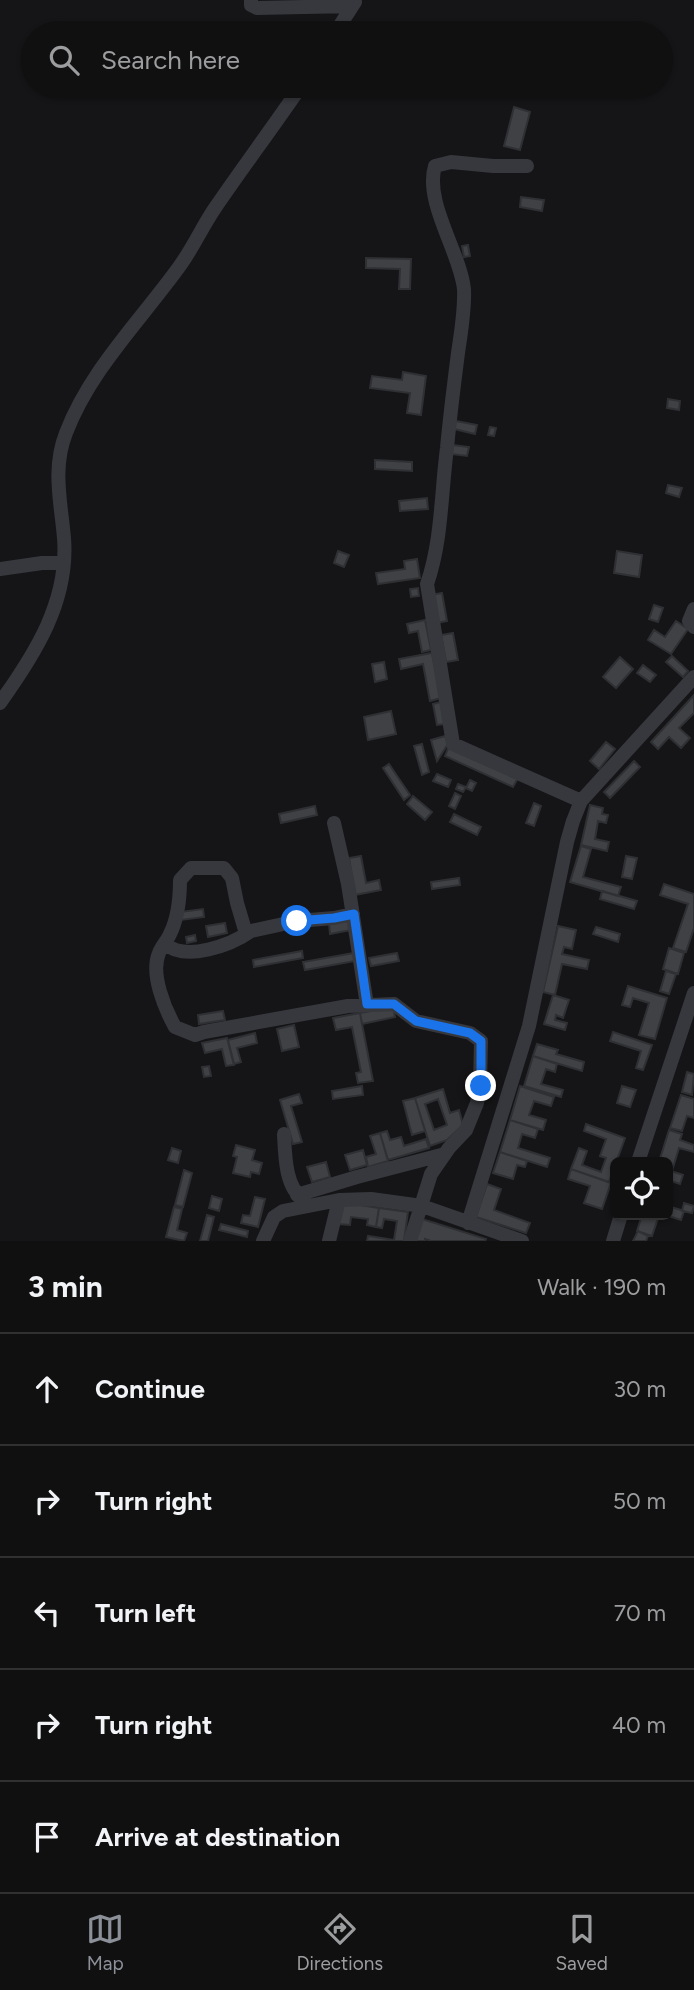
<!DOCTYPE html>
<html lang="en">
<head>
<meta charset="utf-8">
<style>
	:root { --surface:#101011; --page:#1e1e1f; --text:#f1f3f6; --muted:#9c9d9f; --line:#303031; --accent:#8c9099 }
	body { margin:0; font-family:Figtree,sans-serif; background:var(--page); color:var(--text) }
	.controls { position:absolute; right:21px; bottom:21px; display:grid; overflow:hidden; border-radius:10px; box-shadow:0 2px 5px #0004 }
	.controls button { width:63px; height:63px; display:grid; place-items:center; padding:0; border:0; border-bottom:2px solid var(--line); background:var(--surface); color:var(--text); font:35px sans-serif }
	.stop { position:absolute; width:21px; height:21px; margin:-16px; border:5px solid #1a73e8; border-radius:50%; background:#fff }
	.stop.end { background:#1a73e8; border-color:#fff; box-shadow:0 2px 7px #0008 }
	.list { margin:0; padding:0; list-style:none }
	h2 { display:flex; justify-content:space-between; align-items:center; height:91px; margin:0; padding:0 28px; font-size:30px }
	h2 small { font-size:23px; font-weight:400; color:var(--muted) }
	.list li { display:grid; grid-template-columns:46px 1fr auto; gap:21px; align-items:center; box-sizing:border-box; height:112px; padding:0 28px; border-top:2px solid var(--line) }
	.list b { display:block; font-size:26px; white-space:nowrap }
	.list em { font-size:23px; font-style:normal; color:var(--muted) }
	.icon { flex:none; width:38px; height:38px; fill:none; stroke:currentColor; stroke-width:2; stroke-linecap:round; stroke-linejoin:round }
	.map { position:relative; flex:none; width:694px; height:1241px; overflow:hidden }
	.search { position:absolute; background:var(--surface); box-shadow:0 2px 5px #0004; left:21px; right:21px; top:21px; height:77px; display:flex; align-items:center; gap:18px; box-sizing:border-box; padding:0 24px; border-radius:38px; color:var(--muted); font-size:26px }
	.sheet { height:651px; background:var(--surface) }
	nav { display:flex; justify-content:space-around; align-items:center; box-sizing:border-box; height:98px; border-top:2px solid var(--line); background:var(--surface); font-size:19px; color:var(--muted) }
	nav a { display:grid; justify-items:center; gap:4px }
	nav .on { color:var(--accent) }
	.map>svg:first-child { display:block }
</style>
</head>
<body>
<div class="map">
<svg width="694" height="1241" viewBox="0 0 694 1241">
	<rect width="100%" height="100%" fill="#151517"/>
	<path fill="#3f4144" stroke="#2f3034" stroke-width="2" fill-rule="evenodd" d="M514,107l16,5 -10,38 -16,-4z
		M521,197l23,3 -2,11 -22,-4z
		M468,245l2,11 -6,1 -2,-11z
		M366,258l45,1 -1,30h-11l1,-20 -34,-1z
		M403,372l23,4 -5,39 -14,-2 3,-20 -40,-5 2,-12 30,4z
		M668,399l12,2 -1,9 -12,-2z
		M456,421l21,4 -2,9 -21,-5z
		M490,427l6,1 -2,8 -6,-1z
		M453,445l16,2 -2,9 -16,-2z
		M375,460l37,2v9l-37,-2z
		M668,485l14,3 -3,9 -13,-4z
		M427,498l1,11 -28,2 -1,-10z
		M338,551l11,4 -5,12 -10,-4z
		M617,551l25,4 -3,22 -25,-4z
		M417,559l3,19 -42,6 -2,-11 29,-4 -1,-8z
		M418,588l1,8 -8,1 -1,-8z
		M442,593l5,28 -10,2 -6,-28z
		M654,605l9,3 -5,14 -9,-3z
		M425,620l6,30 -9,2 -4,-21 -9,2 -2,-9z
		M676,621l12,8 -17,25 -23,-14 6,-10 11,7z
		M453,633l5,27 -12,2 -5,-27z
		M432,653l9,45 -11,3 -7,-37 -22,5 -2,-10z
		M672,656l16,15 -5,6 -17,-15z
		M620,657l13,12 -17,19 -13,-11z
		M384,662l3,17 -12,3 -3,-18z
		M643,665l13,10 -6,7 -13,-9z
		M694,695v18l-15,15 11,10 -9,10 -12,-11 -11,12 -7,-7z
		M441,702l5,22 -9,1 -4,-21z
		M391,711l5,23 -28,6 -4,-23z
		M445,736l3,8 -11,17 -6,-21z
		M606,742l9,7 -16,20 -9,-8z
		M422,744l7,28 -7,3 -8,-29z
		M449,746l69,32 -5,9 -68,-31z
		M634,761l6,6 -30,31 -6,-6z
		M389,764l21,31 -6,5 -21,-32z
		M437,774l14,6 -3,7 -15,-6z
		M470,780l6,3 -4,8 -6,-3z
		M458,784l8,3 -3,5 -7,-3z
		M455,793l6,3 -6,13 -6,-3z
		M413,796l19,16 -7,8 -18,-16z
		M534,803l7,3 -7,20 -8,-3z
		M590,805l13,3 -1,6 6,1 -2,8 -8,-2 -3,18 14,3 -2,9 -26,-6z
		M315,806l2,9 -36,8 -2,-9z
		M454,814l27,13 -4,8 -27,-13z
		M581,846l10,3 -8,28 38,10 -3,9 -48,-14z
		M361,856l5,27 13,-3 2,10 -26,5 -6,-37z
		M626,856l11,2 -5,21 -10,-2z
		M459,878l1,7 -28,4 -1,-7z
		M664,884l30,10v34l-8,24 -13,-4 15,-44 -28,-9z
		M602,891l35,10 -3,8 -34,-10z
		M203,909l1,8 -23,3 -1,-8z
		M349,920l2,10 -21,4 -1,-11z
		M225,923l2,10 -19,4 -2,-11z
		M558,926l18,4 -4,19 -8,-2 -2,7 27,6 -2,9 -25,-5 -7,31 -12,-3z
		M596,927l24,7 -2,8 -25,-8z
		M195,935l1,6 -9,2 -1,-6z
		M669,948l15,5 -6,21 -15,-5z
		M302,951l1,7 -49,9 -1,-7z
		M354,953l1,8 -50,9 -2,-8z
		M397,953l2,8 -28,5 -2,-8z
		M666,971l10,3 -7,20 -9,-3z
		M628,986l39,12 -12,41 -16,-4 10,-32 -16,-5 -3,9 -8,-2z
		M553,995l16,5 -6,18 -7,-3 -1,5 12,3 -2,7 -21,-6z
		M393,1007l2,10 -33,7 -2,-11z
		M223,1011l2,9 -26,4 -1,-9z
		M360,1013l13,68 -15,2 -2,-10 5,-1 -9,-45 -16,3 -3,-12z
		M294,1025l5,22 -17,4 -5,-22z
		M613,1032l39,13 -9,25 -7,-2 5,-17 -31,-10z
		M255,1033l2,10 -20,5 4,14 -7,2 -6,-24z
		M227,1038l7,27 -8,1 -4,-17 -17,4 -3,-10z
		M537,1044l21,6 -2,4 28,8 -2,9 -49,-15z
		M533,1056l24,8 -2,8 -9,-3 -5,15 22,6 -2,7 -37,-11z
		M209,1066l2,10 -7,1 -2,-10z
		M687,1072l7,2 -2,21 -10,-3z
		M362,1086l1,9 -30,4 -1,-8z
		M520,1086l34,11 -3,9 -17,-5 -5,14 17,5 -3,10 -33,-10z
		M622,1086l14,4 -6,17 -13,-4z
		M443,1089l7,24 9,-3 4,15 -16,15 -17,6 -15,-48zM438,1099l9,26 -13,5 -9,-26z
		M299,1094l3,9 -11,3 11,36 -9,2 -13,-44z
		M681,1095l13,4v19l-7,-2 -5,15 -12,-3z
		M415,1098l10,33 -13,4 -9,-34z
		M510,1120l28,9 -3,9 -13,-4 -4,14 32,10 -3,9 -47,-15z
		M586,1124l39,14 -16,44 -38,-13 8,-21 8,3 -5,14 19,7 5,-14 -6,-2 6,-17 -22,-8z
		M669,1130l13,4 -2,6 14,5v7l-15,-4 -7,23 -4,-1v-8h-9z
		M387,1131l3,9 11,-3 3,9 22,-7 3,9 -41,12 -8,-27z
		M380,1133l8,28 -20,6 -2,-10 10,-3 -6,-18z
		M236,1145l19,5 -3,10 10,3 -3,11 -8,-2 -1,5 -17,-4 4,-16 -4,-1z
		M172,1148l9,3 -3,12 -10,-3z
		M363,1150l4,15 -17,5 -5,-15z
		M500,1152l27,9 -2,6 -8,-2 -4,14 -20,-6z
		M326,1162l4,15 -18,5 -5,-15z
		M571,1169l40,14 -9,26 -18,-6 6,-17 -22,-7z
		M184,1170l8,3 -9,34 -8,-2z
		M668,1170l15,5 -3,9 -12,-4v2z
		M487,1184l14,5 -7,21 36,13 -4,10 -50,-16z
		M212,1196l10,3 -3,12 -10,-3z
		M255,1197l10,2 -7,28 -17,-4 2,-8 7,1z
		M341,1202l38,6 -3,19 -9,-2 1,-6 -17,-2 -1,8 -12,-1z
		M684,1203l10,3 -2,7 -10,-2z
		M668,1206l16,5 -3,9 -15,-5h2z
		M174,1207l8,2 -5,21 10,3 -3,8 -18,-4z
		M379,1208l29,4 -4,29h-37l1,-5 26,4 3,-19 -13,-2 -2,9 -6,-1z
		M207,1215l7,2 -6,24h-8z
		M642,1215h17l-7,21 -15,-5z
		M422,1219l64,20 -1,2h-54l-6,-2v2h-10z
		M221,1224l27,7 -1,6 -28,-7z
		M638,1231l10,5 -2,5h-13z"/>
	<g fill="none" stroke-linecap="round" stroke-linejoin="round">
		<path stroke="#36383d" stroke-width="14" d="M251,0v5l6,3 95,-2
			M335,33l20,-31
			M527,166h-34l-42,-4 -16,4c-11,36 25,86 29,123 1,21 -3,43 -6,64 -4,31 -8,63 -11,95 -6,45 -5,93 -20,136l26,160 128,57
			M0,569l42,-6h22
			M694,609l-5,12 5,6
			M0,703c35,-49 69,-102 64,-165 -3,-35 -12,-70 2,-105 24,-63 74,-112 113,-166 14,-19 23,-40 36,-59 28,-41 58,-81 86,-122
			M334,823l14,61 19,121
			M353,914l-19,4 -37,3 -46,10 -6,-1 -8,-27 -5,-25 -8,-10h-33l-11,12c0,18 -2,38 -10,54 -3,7 -9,13 -11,19 -9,21 6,56 16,74l20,8 9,-3 144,-26 46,-2 22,17 54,12 11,8 -1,45 -3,17 -11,27 -17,18 -18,26 -21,67
			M165,944c21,18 66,1 86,-13
			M284,1134c1,20 1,55 20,65
			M638,1162l56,-169
			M297,1195l60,-18 88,-23
			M468,1223l61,-197 38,-184 6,-21 8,-20 113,-124
			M263,1241l11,-24 9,-6 56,-11 32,-1 51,7 100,35
			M329,1241l10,-41
			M613,1241l8,-26"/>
	</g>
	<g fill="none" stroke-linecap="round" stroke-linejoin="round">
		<path stroke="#1a73e8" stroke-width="9" d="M297,921l37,-3 20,-4 13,90h27l22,17 54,12 11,8v45"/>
	</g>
</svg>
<div class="controls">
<button><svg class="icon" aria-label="locate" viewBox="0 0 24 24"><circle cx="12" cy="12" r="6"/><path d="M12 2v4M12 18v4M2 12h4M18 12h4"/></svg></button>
</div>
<div class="stop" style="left:297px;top:921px"></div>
<div class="stop end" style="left:481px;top:1086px"></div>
<div class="search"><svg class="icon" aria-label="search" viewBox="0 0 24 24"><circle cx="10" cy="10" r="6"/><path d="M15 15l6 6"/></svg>Search here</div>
</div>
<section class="sheet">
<h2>3 min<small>Walk · 190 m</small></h2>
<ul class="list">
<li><svg class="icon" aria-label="ahead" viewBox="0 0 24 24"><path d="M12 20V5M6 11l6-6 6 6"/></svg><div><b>Continue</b></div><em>30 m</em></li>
<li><svg class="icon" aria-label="right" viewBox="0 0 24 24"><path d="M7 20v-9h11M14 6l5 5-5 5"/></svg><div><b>Turn right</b></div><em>50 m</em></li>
<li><svg class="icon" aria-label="left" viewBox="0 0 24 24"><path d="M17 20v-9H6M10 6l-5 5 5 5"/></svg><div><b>Turn left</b></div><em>70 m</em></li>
<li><svg class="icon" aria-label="right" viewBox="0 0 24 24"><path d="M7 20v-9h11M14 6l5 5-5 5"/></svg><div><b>Turn right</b></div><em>40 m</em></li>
<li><svg class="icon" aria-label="arrive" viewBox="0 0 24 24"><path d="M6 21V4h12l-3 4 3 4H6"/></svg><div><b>Arrive at destination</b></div></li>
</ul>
</section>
<nav>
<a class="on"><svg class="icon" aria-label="map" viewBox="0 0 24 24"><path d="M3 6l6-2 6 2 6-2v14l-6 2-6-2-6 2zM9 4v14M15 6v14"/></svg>Map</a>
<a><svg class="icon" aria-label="directions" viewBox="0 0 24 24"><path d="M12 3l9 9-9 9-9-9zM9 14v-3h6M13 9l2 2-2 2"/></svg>Directions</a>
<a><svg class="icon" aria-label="saved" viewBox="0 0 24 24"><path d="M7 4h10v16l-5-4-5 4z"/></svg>Saved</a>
</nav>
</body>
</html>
